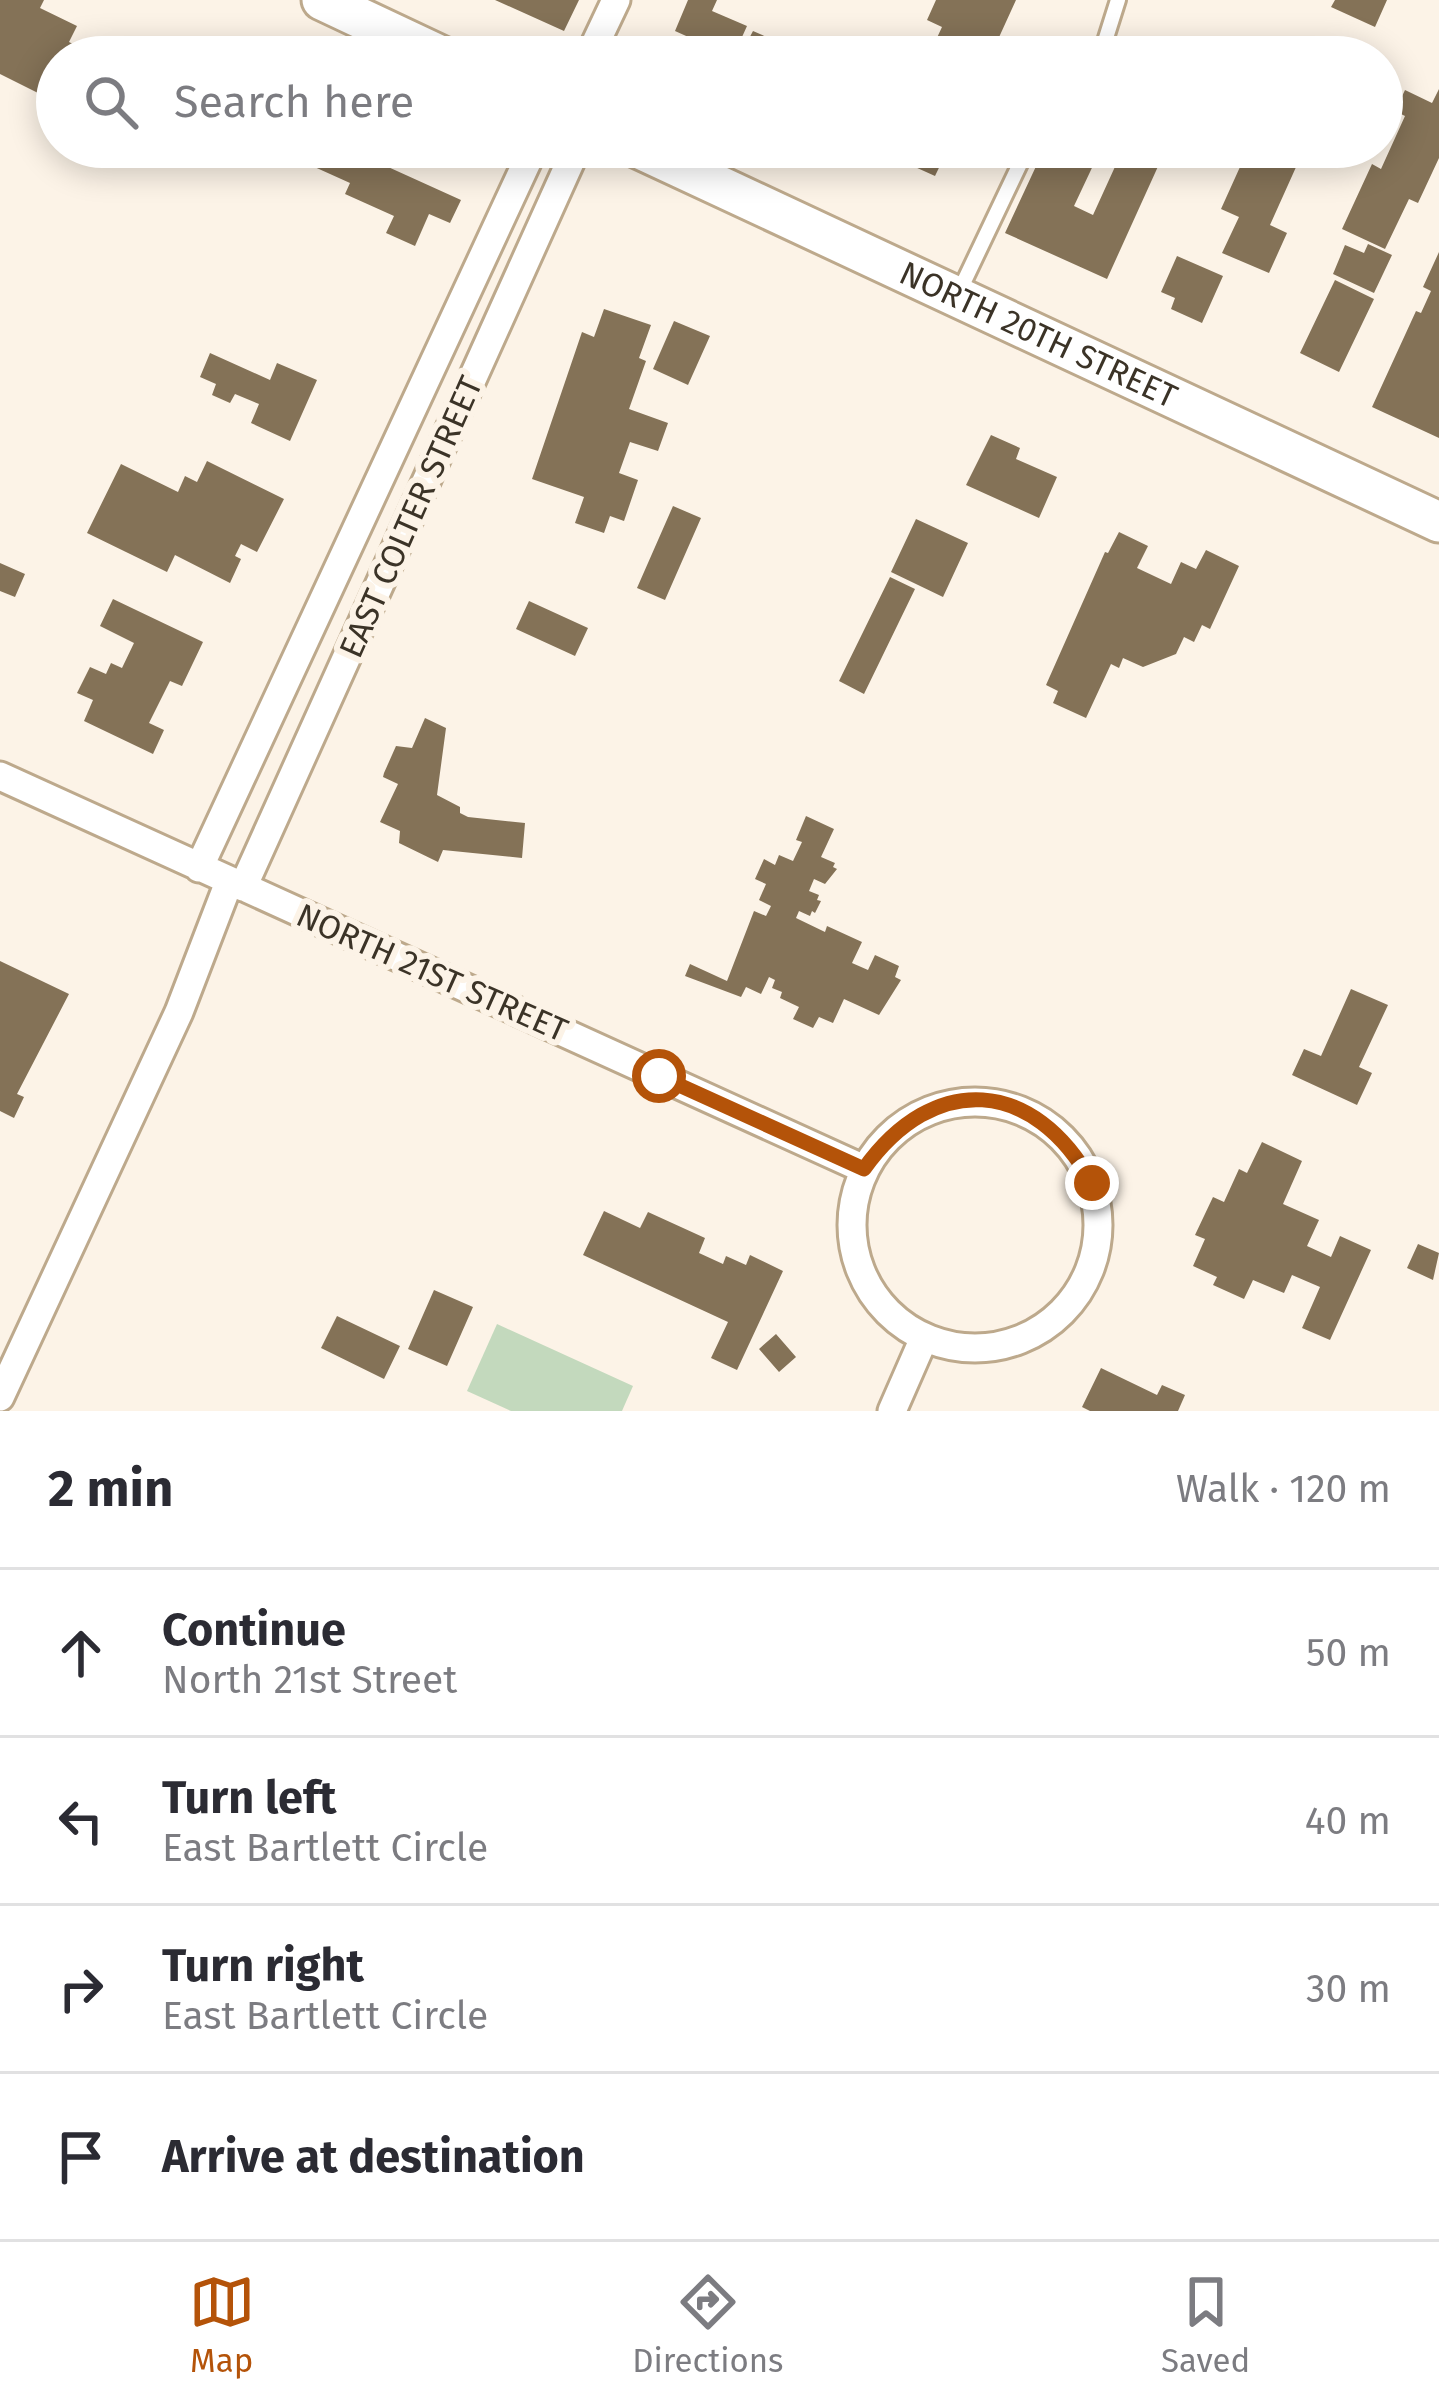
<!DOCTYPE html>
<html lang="en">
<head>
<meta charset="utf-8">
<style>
	:root { --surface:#fff; --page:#f2f2f3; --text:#2b2b33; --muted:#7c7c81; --line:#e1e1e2; --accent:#b45309 }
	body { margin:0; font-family:"Fira Sans",sans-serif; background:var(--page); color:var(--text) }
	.stop { position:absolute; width:36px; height:36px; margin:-27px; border:9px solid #b45309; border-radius:50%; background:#fff }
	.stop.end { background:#b45309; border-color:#fff; box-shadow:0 3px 12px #0008 }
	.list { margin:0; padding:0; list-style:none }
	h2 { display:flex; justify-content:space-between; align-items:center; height:156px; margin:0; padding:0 48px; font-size:51px }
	h2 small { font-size:39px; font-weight:400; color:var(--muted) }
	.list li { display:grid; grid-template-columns:78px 1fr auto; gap:36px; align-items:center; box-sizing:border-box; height:168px; padding:0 48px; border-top:3px solid var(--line) }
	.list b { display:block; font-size:45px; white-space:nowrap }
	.list p { margin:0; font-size:39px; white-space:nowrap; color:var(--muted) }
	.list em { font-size:39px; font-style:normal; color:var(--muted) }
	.icon { flex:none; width:66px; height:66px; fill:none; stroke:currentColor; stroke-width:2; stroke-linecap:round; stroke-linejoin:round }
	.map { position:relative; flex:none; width:1439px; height:1411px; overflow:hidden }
	.search { position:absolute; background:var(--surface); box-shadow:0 6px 30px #0003; left:36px; right:36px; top:36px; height:132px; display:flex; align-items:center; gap:30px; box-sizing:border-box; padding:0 42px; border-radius:66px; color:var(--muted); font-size:45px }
	.sheet { height:828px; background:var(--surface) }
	nav { display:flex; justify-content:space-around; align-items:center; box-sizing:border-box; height:168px; border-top:3px solid var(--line); background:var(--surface); font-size:33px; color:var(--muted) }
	nav a { display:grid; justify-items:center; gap:6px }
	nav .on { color:var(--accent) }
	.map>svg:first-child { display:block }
</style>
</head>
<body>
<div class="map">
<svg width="1439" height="1411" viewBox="0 0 1439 1411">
	<rect width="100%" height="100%" fill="#fcf3e7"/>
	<path fill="#c3d9bd" d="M497,1324l136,62 -11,25h-111l-44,-20z"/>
	<path fill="#847257" d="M0,0h44l-4,8 37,18 -8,16 30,15h-42v53l-8,-4 3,-6 -52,-26z
		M495,0h84l-15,31z
		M688,0h29l-5,11 35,15 -14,31 -58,-26z
		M936,0h80l-26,57h-62l14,-30 -15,-7z
		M1335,0h52l-12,27 -44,-20z
		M753,31l23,10 -7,16 -25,-9z
		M1439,89v69l-21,45 -9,-4 -24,50 -43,-20 30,-65 9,5 24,-53 -10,-5 10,-21 27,13z
		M305,147h39l117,53 -11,23 -21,-9 -14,32 -29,-13 8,-17 -49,-22 5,-11 -51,-23z
		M887,147h62l-14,29 -51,-23z
		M1045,147h36l17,8 -24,51 19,9 31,-68h32l9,4 -58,128 -102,-46z
		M1249,147h78l-8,17 -18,-8 -31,69 17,8 -18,40 -47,-20 17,-36 -18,-8z
		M1368,244l24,11 -18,38 -41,-19 12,-29 19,8z
		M1439,252v186l-67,-31 44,-96 5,2 10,-22 -8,-4z
		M1177,256l46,20 -21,47 -31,-14 4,-11 -14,-6z
		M1335,280l39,19 -35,73 -39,-19z
		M604,309l47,16 -12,33 7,3 -17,48 39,14 -10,28 -28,-9 -11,31 19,7 -14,41 -14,-5 -6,17 -29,-10 9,-26 -52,-18 50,-147 12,5z
		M674,321l36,15 -22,49 -35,-16z
		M210,353l60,27 7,-17 40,17 -27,61 -39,-18 8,-19 -24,-10 -5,9 -18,-8 4,-11 -16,-7z
		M991,435l29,13 -4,11 41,18 -18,41 -73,-33z
		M207,461l77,38 -27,53 -16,-8 -6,12 6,3 -11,24 -55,-28 -8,17 -80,-39 34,-69 57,28 7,-16 12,6z
		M673,506l28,12 -36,82 -28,-12z
		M916,519l52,24 -25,54 -52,-25z
		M1119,532l29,14 -11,22 34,16 10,-22 15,7 10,-19 33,16 -29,63 -8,-4 -8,17 -10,-5 -8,17 -33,13 -20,-9 -4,10 -8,-4 -25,54 -33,-15 5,-12 -12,-6 59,-133 3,1z
		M0,563l25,11 -10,23 -15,-6z
		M890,577l25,12 -51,105 -25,-13z
		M113,599l90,43 -21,44 -12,-5 -21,42 15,7 -11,24 -69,-33 9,-21 -16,-7 13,-26 16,7 5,-11 11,5 12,-25 -34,-17z
		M529,601l59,27 -13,28 -59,-27z
		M425,718l21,10 -9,67 23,12v6l8,4 57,6 -3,35 -79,-8 -5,12 -39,-19 1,-12 -20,-9 18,-38 -15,-7 1,-4 12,-27 16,2z
		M806,816l28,13 -13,28 14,6 -2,4 4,2 -12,15 -11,-5 -5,12 10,4 -2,5 4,1 -6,12 -3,-2 -2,5 -11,-5 -3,7 29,14 2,-6 35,16 -10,21 16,7 7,-15 24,11 -4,11 6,3 -22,35 -35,-16 -11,24 -14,-6 -6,11 -20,-9 6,-12 -19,-9 2,-6 -10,-4 3,-8 -6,-3 -8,17 -15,-7 -5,10 -56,-21 5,-12 37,17 27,-70 12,5 5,-10 -12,-6 7,-16 -11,-5 9,-20 11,6 4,-10 14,6 9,-19 -6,-2z
		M0,961l69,33 -52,100 7,3 -10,21 -14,-7z
		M1351,989l37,16 -29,62 13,6 -15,32 -65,-30 12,-26 17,7z
		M1262,1142l40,19 -19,43 36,16 -12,26 24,11 9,-21 31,14 -41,90 -28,-12 18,-41 -28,-12 -8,18 -31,-13 -9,19 -31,-14 4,-8 -24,-11 12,-27 -10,-4 18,-38 11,5 15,-33 8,4z
		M604,1211l36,17 8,-16 57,26 -6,15 24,11 3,-8 20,9 4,-10 33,16 -46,99 -26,-12 17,-36 -145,-67z
		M1418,1244l21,9 -6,27 -26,-12z
		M434,1290l39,17 -26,59 -39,-17z
		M337,1316l63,30 -16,33 -63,-31z
		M776,1334l20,23 -17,15 -20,-23z
		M1101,1368l56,27 5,-10 23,10 -7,16h-88l-8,-4z"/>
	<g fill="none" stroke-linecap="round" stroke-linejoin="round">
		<defs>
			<path id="lane" d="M1100,57l18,-57
				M959,292l69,-145"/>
			<path id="street" d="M589,57l27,-57
				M0,776l864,393
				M199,868l335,-721
				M243,887l334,-740
				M852 1225a123 123 0 1 1 246 0a123 123 0 1 1-246 0Z
				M0,1397l179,-385 50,-130
				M892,1411l32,-73"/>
			<g id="secondary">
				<path d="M322,0l121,57"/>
				<path id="s1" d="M636,147l803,375"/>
			</g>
		</defs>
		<use href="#lane" stroke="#bda98c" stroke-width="20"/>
		<use href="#street" stroke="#bda98c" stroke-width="33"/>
		<use href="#secondary" stroke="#bda98c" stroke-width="45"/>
		<use href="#lane" stroke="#fff" stroke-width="14"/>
		<use href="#street" stroke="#fff" stroke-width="27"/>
		<use href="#secondary" stroke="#fff" stroke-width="39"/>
	</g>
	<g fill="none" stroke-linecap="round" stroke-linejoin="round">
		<path stroke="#b45309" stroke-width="15" d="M659,1076l205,93c70,-98 170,-91 228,14"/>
	</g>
	<g text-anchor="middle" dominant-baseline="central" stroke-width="12" stroke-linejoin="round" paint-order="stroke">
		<g font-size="33" fill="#3b3327" stroke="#fcf3e7">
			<text stroke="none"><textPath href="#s1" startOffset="444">NORTH 20TH STREET</textPath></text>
			<text transform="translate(411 517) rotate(-66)">EAST COLTER STREET</text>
			<text transform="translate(432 973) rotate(24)">NORTH 21ST STREET</text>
		</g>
	</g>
</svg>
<div class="stop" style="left:659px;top:1076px"></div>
<div class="stop end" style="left:1092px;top:1183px"></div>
<div class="search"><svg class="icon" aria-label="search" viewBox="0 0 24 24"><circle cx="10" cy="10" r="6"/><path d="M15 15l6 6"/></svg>Search here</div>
</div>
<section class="sheet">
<h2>2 min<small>Walk · 120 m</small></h2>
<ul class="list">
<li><svg class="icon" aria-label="ahead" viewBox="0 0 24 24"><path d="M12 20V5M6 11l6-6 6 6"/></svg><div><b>Continue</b><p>North 21st Street</p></div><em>50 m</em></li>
<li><svg class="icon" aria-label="left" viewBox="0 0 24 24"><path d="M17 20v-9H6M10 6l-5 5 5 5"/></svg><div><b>Turn left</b><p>East Bartlett Circle</p></div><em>40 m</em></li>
<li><svg class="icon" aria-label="right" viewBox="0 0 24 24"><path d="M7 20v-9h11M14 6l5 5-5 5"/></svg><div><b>Turn right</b><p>East Bartlett Circle</p></div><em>30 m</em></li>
<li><svg class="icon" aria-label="arrive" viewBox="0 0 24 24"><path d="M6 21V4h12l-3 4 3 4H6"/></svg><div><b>Arrive at destination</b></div></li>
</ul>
</section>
<nav>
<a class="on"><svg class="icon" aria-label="map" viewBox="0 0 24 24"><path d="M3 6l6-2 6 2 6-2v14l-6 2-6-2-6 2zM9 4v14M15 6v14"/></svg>Map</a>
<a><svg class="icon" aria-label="directions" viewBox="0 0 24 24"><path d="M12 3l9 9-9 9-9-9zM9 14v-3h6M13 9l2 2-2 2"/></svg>Directions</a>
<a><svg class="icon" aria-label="saved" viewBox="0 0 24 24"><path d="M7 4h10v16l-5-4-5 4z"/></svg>Saved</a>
</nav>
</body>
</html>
